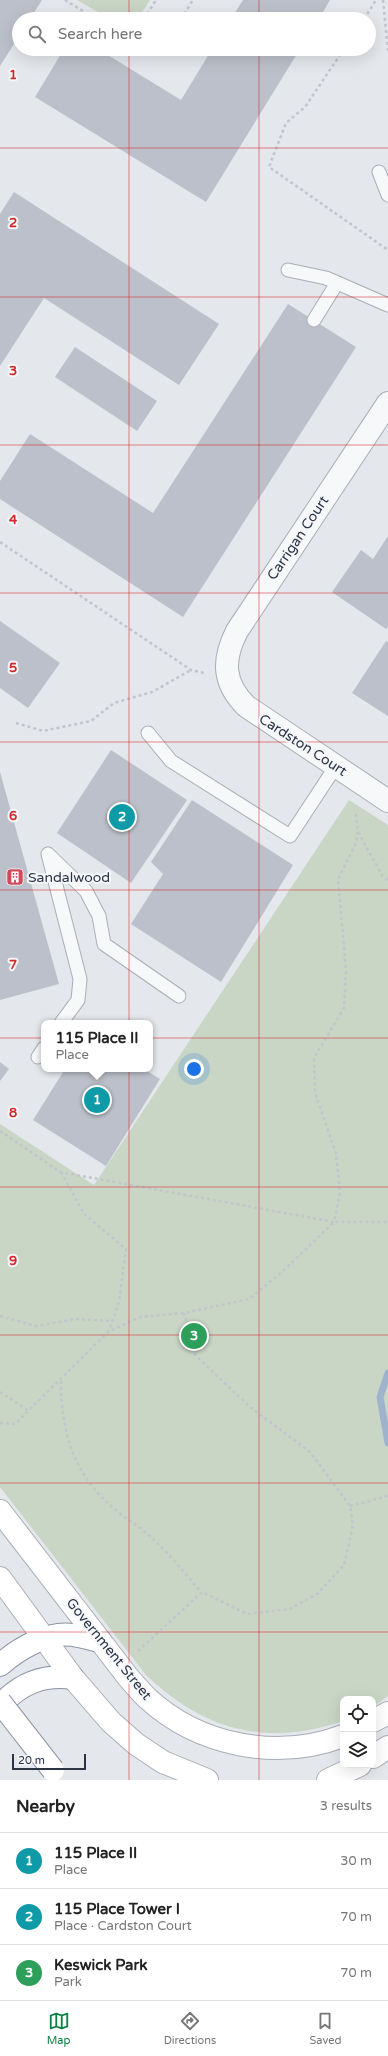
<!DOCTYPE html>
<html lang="en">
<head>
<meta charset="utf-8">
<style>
	:root { --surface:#fff; --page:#f6f6f6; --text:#222; --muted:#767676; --line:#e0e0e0; --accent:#0b8043 }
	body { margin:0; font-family:"Varela Round",sans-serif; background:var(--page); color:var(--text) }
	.controls { position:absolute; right:12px; bottom:12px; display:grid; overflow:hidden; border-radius:8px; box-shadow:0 4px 16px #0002 }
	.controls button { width:36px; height:36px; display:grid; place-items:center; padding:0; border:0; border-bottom:1px solid var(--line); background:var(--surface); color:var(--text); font:20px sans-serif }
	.scale { position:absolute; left:12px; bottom:10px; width:74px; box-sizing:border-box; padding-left:4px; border:2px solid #2b3445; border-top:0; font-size:11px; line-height:14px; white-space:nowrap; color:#2b3445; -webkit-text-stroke:3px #f4f6f9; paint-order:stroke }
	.you { position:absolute; left:194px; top:1069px; width:14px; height:14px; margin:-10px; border:3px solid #fff; border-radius:50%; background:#1a73e8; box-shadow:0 0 0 6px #1a73e833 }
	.badge { display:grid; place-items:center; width:26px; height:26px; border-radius:50%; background:var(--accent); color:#fff; font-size:13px; font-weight:700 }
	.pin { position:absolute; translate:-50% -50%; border:2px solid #fff; box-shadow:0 1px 4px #0006 }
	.popup { position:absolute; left:41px; top:1020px; width:112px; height:52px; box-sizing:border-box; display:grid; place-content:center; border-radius:8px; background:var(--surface); filter:drop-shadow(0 1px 3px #0005); font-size:13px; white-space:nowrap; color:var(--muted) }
	.popup b { font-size:15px; color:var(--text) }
	.popup::after { content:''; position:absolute; left:50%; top:100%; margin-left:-8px; border:8px solid transparent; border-top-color:var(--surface) }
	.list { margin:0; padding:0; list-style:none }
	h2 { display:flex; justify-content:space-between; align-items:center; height:52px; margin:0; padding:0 16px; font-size:17px }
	h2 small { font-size:13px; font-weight:400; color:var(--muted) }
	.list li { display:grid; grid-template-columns:26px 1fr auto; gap:12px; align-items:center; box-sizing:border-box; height:56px; padding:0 16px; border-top:1px solid var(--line) }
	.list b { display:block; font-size:15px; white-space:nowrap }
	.list p { margin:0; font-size:13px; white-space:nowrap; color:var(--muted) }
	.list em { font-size:13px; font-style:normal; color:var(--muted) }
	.icon { flex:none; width:22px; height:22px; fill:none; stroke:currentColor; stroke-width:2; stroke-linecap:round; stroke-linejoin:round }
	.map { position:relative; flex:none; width:388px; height:1780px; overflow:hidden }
	.search { position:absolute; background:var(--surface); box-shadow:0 4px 16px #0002; left:12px; right:12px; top:12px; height:44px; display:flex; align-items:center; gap:10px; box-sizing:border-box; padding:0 14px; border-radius:22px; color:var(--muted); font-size:15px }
	.sheet { height:220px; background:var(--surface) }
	nav { display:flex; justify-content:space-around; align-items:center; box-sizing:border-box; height:56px; border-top:1px solid var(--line); background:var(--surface); font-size:11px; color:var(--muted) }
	nav a { display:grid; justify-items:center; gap:2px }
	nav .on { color:var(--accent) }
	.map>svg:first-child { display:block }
</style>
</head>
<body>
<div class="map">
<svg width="388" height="1780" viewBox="0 0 388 1780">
	<rect width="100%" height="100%" fill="#e4e7ec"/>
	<path fill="#c9d6c5" d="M77,0h73l-12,19h-28z
		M349,800l39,25v871l-15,11v-8h-30v22c-77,26 -138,10 -197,-46l-146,-188v-363l94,61z"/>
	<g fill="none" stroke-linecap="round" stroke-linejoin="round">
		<path stroke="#9fb4cc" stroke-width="7" d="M388,1373l-8,24 8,46"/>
	</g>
	<path fill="#bbc0ca" d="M0,0h42l-12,19h-11v17l-19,30z
		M243,0h87l-11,19h-88z
		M64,49h34l83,51 31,-51h88l-94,153 -171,-105z
		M14,192l205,132 -40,61 -135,-87 -44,68v-152z
		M288,304l68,43 -173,270 -183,-118v-18l30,-47 123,79z
		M75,347l82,54 -20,30 -82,-54z
		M388,536v90l-2,3 -54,-37 29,-42 12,9z
		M0,621l60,42 -32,45 -28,-20z
		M386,641l2,1v74l-36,-23z
		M111,750l76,50 -56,83 -74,-50z
		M0,772l59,212 -59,16z
		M192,800l101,65 -72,117 -90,-58 32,-50 -12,-12z
		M0,1062l9,7 -9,12z
		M65,1069h79l16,10 -54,87 -73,-46z"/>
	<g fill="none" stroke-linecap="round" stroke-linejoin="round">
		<defs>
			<path id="lane" d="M379,172l9,23
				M288,270l38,8 62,27
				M314,320l23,-37
				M148,733l23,28 119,75 46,-70
				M48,854l38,37 13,25 5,28 75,52
				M48,854l32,125 -2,21 -17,23
				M38,1057l6,-9"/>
			<path id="street" d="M388,403l-151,228c-15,29 -14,52 9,75l142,95"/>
			<path id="secondary" d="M0,1511l128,166c6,7 12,14 19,21 52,48 130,63 196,38
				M0,1578l73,100 38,44 25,22 27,18 44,18
				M373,1721l15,-8
				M373,1757l15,-10
				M328,1780l32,-15"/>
			<path id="highway" d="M0,1665c18,-16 48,-34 73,-30 9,1 18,4 27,6
				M0,1706c20,-23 43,-32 73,-28"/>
		</defs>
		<use href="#lane" stroke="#a9aeb7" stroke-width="15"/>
		<use href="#street" stroke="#a9aeb7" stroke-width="24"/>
		<use href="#secondary" stroke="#a9aeb7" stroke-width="24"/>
		<use href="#highway" stroke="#8b94a3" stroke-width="24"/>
		<path stroke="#c2c5cb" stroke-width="2.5" stroke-dasharray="3 3" stroke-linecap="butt" d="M65,0l31,19
			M383,0l5,51
			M148,14l8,5
			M144,19l12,-19
			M181,19l12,-19
			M364,19l12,-19
			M344,49l-39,58 -19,16 -17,44 119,83
			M0,542l191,128 13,3
			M16,723l27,8 48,-10 23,-18 38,-11 39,-22
			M358,832l25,45 5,3
			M0,1131l60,41 274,50 6,-29 -4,-40 -21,-60 -1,-35 30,-50 2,-38 -8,-91 18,-36 2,-11 -2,-17 2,-4
			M61,1172l23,42 42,35 -7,53 -10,29
			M0,1316l36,10 40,-7 36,2
			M61,1381c0,53 14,97 57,131 7,6 15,10 22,16 23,18 42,42 61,64
			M0,1392l29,19
			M0,1423l15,1 93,-92 32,-15 44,-4 65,-14 34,-28 51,-49h54
			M350,1506l38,-10
			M138,1651l64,-59 45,22 43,-5 27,-15 27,-29 9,-40 -3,-19 -40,-54 -60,-45 -55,-52 -11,-42"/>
		<use href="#lane" stroke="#f7f8fa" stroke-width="13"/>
		<use href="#street" stroke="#f7f8fa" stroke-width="22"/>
		<use href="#secondary" stroke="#fff" stroke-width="22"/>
		<use href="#highway" stroke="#fff" stroke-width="22"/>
		<defs>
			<path id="highway-bridge" d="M0,1702l53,68"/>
		</defs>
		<use href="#highway-bridge" stroke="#8b94a3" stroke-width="24" stroke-linecap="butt"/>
		<use href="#highway-bridge" stroke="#fff" stroke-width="22"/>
	</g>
	<path fill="none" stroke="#d62828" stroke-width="1" stroke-opacity="0.55" d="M129,0v19M259,0v19M129,49v1731M259,49v1731M0,148h388M0,297h388M0,445h388M0,593h388M0,742h388M0,890h388M0,1038h388M0,1187h388M0,1335h388M0,1483h388M0,1632h388"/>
	<defs>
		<symbol id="building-square" viewBox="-11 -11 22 22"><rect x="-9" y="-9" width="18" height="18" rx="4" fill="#d1495b" stroke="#f4f6f9"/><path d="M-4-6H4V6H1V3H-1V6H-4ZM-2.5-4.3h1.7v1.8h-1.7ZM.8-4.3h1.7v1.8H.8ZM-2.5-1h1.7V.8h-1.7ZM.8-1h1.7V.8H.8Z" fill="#fff"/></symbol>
	</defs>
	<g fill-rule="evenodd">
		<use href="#building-square" x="5" y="867" width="20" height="20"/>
	</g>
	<g text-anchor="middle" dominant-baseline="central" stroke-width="4" stroke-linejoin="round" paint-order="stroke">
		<g font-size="14" fill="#2b3445" stroke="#f4f6f9">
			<text transform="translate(298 538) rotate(-56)">Carrigan Court</text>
			<text transform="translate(303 745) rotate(33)">Cardston Court</text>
			<text transform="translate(109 1649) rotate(51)">Government Street</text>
		</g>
		<g font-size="14" fill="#2b3445" stroke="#f4f6f9" text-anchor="start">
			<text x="28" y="877">Sandalwood</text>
		</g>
	</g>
	<g font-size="13" text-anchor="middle" font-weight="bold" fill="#d62828" stroke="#f4f6f9" stroke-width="4" stroke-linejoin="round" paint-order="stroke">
		<text x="13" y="79">1</text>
		<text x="13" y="227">2</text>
		<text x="13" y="375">3</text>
		<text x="13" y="524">4</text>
		<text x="13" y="672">5</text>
		<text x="13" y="820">6</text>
		<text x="13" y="969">7</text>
		<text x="13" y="1117">8</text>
		<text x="13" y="1265">9</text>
	</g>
</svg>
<div class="controls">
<button><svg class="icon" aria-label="locate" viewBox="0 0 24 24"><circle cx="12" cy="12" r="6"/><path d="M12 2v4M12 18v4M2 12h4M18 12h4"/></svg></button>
<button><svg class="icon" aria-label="layers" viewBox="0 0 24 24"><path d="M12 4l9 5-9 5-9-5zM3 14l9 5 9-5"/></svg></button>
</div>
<div class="scale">20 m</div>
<div class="you"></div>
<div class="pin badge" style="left:97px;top:1100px;background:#0f9aa8">1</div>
<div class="popup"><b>115 Place II</b>Place</div>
<div class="pin badge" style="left:122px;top:817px;background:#0f9aa8">2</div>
<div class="pin badge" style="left:194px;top:1336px;background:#2e9e5b">3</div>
<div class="search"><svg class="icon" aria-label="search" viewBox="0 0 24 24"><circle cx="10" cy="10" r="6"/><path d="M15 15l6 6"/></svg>Search here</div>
</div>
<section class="sheet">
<h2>Nearby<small>3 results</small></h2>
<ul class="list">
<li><span class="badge" style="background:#0f9aa8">1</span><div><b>115 Place II</b><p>Place</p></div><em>30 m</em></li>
<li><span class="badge" style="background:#0f9aa8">2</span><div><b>115 Place Tower I</b><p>Place · Cardston Court</p></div><em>70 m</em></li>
<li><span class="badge" style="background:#2e9e5b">3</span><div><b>Keswick Park</b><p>Park</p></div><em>70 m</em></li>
</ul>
</section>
<nav>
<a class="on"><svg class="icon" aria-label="map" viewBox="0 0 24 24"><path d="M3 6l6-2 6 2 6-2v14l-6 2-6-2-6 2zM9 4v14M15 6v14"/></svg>Map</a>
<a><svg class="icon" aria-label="directions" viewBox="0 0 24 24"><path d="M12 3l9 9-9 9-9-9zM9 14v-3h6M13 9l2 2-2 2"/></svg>Directions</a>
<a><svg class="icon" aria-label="saved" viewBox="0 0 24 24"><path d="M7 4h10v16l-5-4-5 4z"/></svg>Saved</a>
</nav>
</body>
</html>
